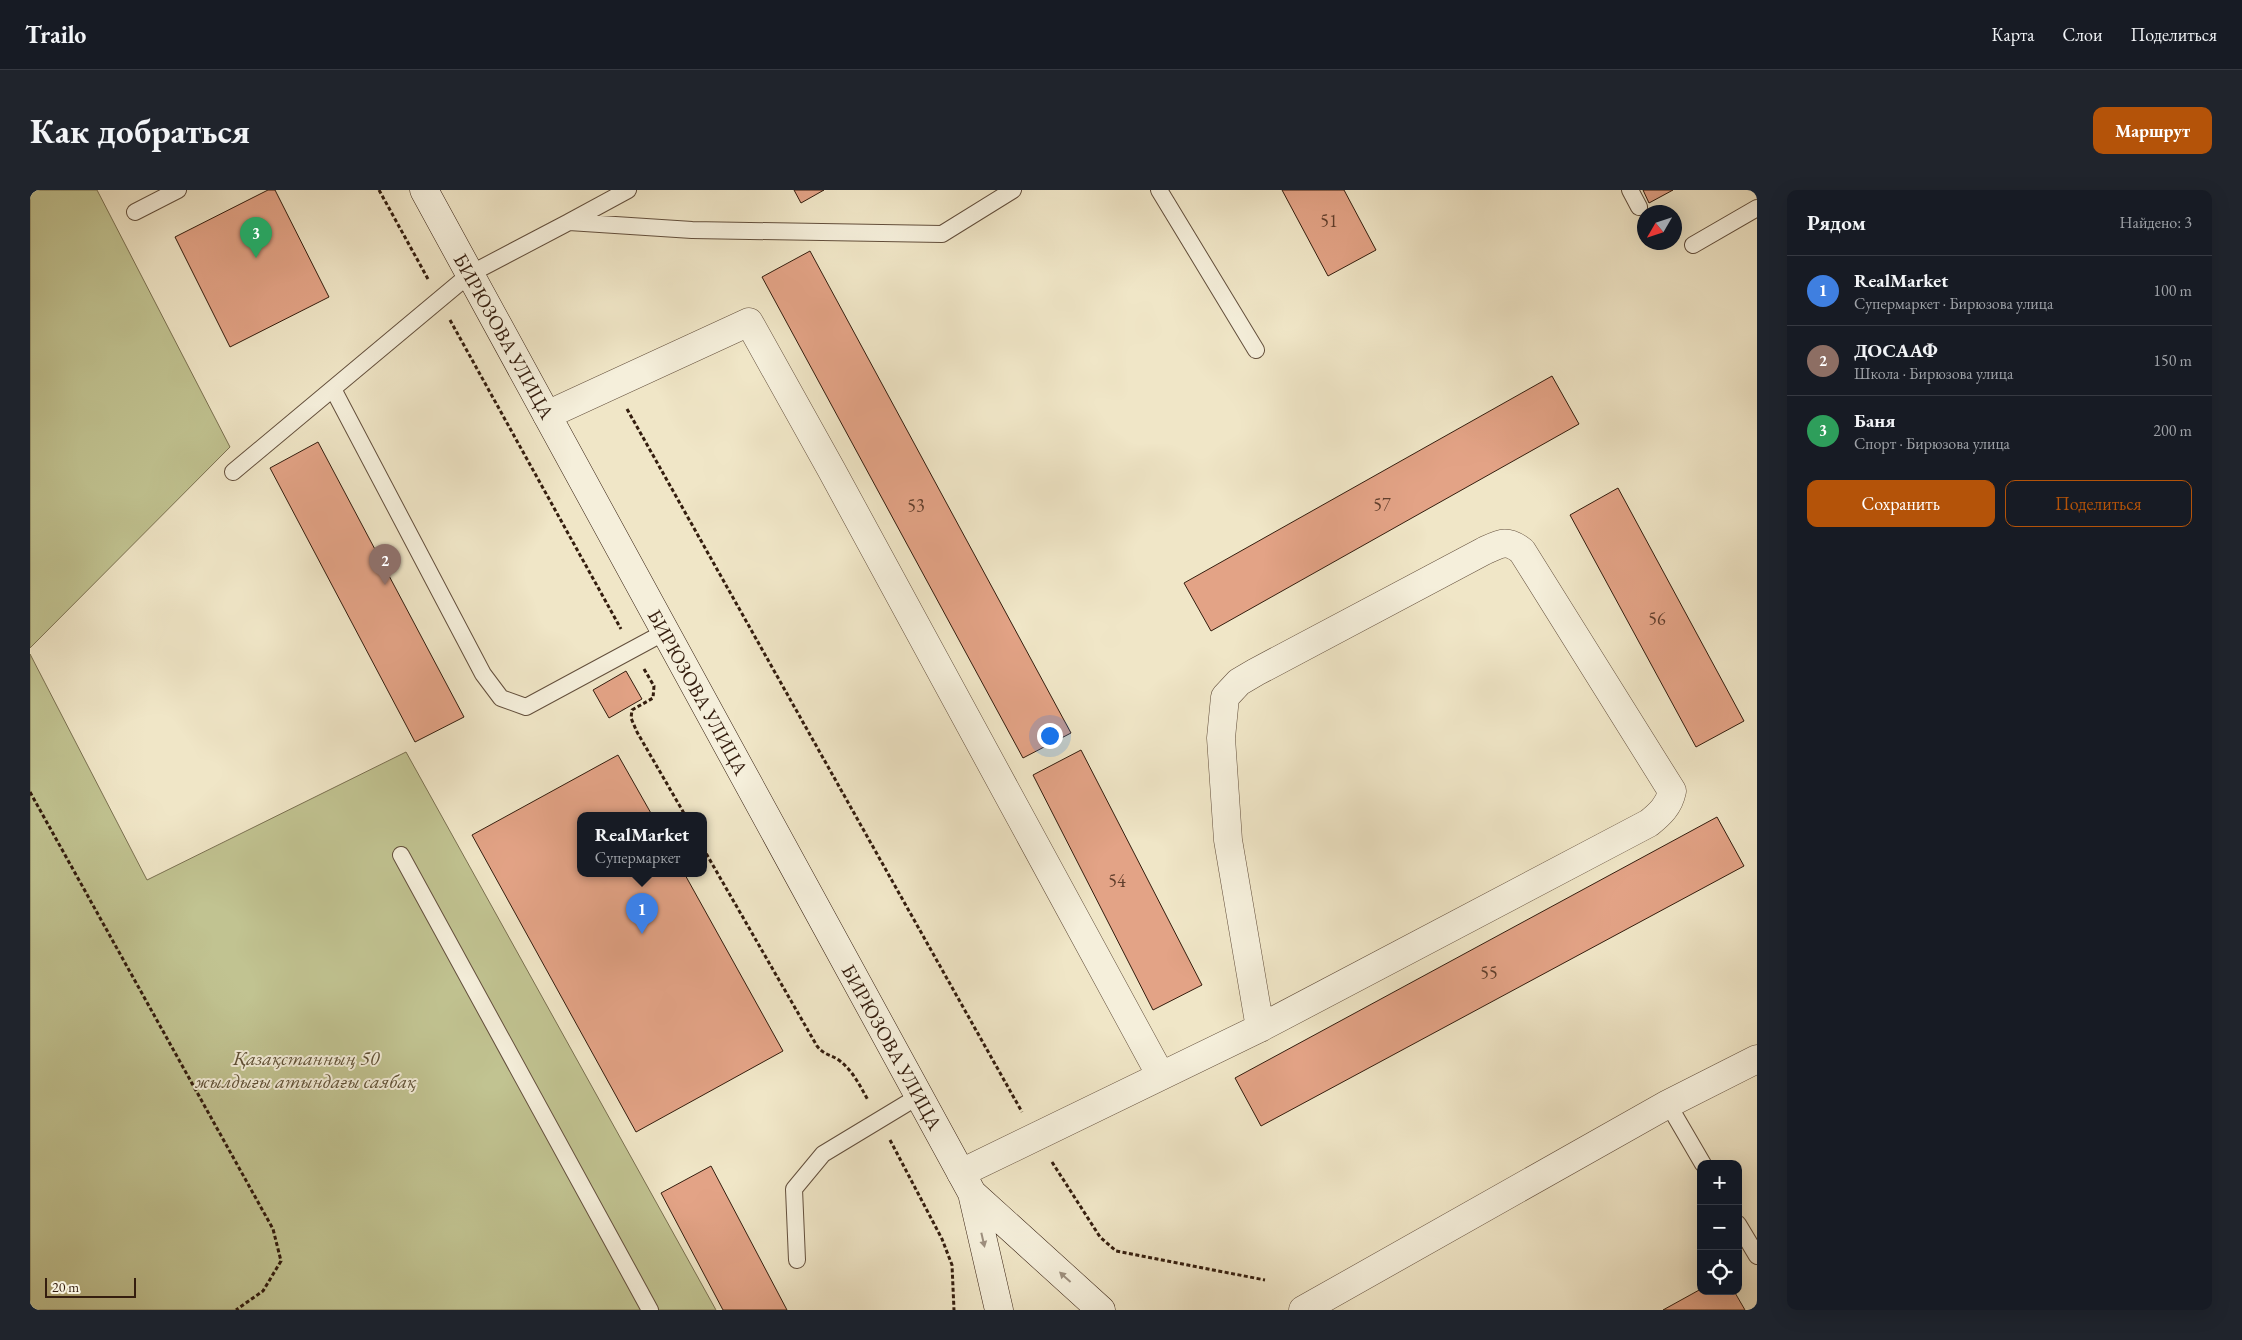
<!DOCTYPE html>
<html lang="ru">
<head>
<meta charset="utf-8">
<style>
	:root { --surface:#171b24; --page:#20242c; --text:#f1f3f6; --muted:#9ea1a6; --line:#363941; --accent:#b45309 }
	body { margin:0; font-family:"EB Garamond",serif; background:var(--page); color:var(--text) }
	.controls { position:absolute; right:15px; bottom:15px; display:grid; overflow:hidden; border-radius:10px; box-shadow:0 5px 20px #0002 }
	.controls button { width:45px; height:45px; display:grid; place-items:center; padding:0; border:0; border-bottom:1px solid var(--line); background:var(--surface); color:var(--text); font:25px sans-serif }
	.compass { position:absolute; left:1607px; top:15px; width:45px; height:45px; border-radius:50%; background:var(--surface); box-shadow:0 5px 20px #0002; rotate:231deg }
	.scale { position:absolute; left:15px; bottom:12px; width:91px; box-sizing:border-box; padding-left:5px; border:2px solid #341d0e; border-top:0; font-size:14px; line-height:18px; white-space:nowrap; color:#341d0e; -webkit-text-stroke:4px #f5efdb; paint-order:stroke }
	.you { position:absolute; left:1019px; top:545px; width:18px; height:18px; margin:-12px; border:4px solid #fff; border-radius:50%; background:#1a73e8; box-shadow:0 0 0 8px #1a73e833 }
	.badge { display:grid; place-items:center; width:32px; height:32px; border-radius:50%; background:var(--accent); color:#fff; font-size:16px; font-weight:700 }
	.pin { position:absolute; translate:-50% -41px; filter:drop-shadow(0 1px 2px #0008) }
	.pin::after { content:''; position:absolute; top:26px; width:18px; height:15px; background:inherit; clip-path:polygon(0 0,100% 0,50% 100%) }
	.popup { position:absolute; left:547px; top:622px; width:130px; height:65px; box-sizing:border-box; display:grid; place-content:center; border-radius:10px; background:var(--surface); filter:drop-shadow(0 1px 4px #0005); font-size:16px; white-space:nowrap; color:var(--muted) }
	.popup b { font-size:19px; color:var(--text) }
	.popup::after { content:''; position:absolute; left:50%; top:100%; margin-left:-10px; border:10px solid transparent; border-top-color:var(--surface) }
	.list { margin:0; padding:0; list-style:none }
	h2 { display:flex; justify-content:space-between; align-items:center; height:65px; margin:0; padding:0 20px; font-size:21px }
	h2 small { font-size:16px; font-weight:400; color:var(--muted) }
	.list li { display:grid; grid-template-columns:32px 1fr auto; gap:15px; align-items:center; box-sizing:border-box; height:70px; padding:0 20px; border-top:1px solid var(--line) }
	.list b { display:block; font-size:19px; white-space:nowrap }
	.list p { margin:0; font-size:16px; white-space:nowrap; color:var(--muted) }
	.list em { font-size:16px; font-style:normal; color:var(--muted) }
	.actions { display:flex; gap:10px; padding:15px 20px }
	.actions a { flex:1; padding:11px 0; border:1px solid var(--accent); border-radius:10px; text-align:center; font-size:18px; color:var(--accent) }
	.actions .main { background:var(--accent); color:#fff }
	.icon { flex:none; width:28px; height:28px; fill:none; stroke:currentColor; stroke-width:2; stroke-linecap:round; stroke-linejoin:round }
	.map { position:relative; flex:none; width:1727px; height:1120px; overflow:hidden; border-radius:10px }
	header { display:flex; align-items:center; gap:30px; box-sizing:border-box; height:70px; padding:0 25px; background:var(--surface); border-bottom:1px solid var(--line) }
	header strong { font-size:24px }
	nav { display:flex; gap:28px; margin-inline-start:auto; font-size:18px }
	.intro { display:flex; align-items:center; justify-content:space-between; box-sizing:border-box; height:120px; padding:0 30px }
	h1 { margin:0; font-size:35px }
	.button { padding:12px 22px; border-radius:10px; background:var(--accent); color:#fff; font-size:18px; font-weight:700 }
	main { display:flex; gap:30px; padding:0 30px }
	aside { flex:1; background:var(--surface); border-radius:10px; box-shadow:0 5px 20px #0002 }
	.map>svg:first-child { display:block }
</style>
</head>
<body>
<header>
<strong>Trailo</strong>
<nav><a>Карта</a><a>Слои</a><a>Поделиться</a></nav>
</header>
<div class="intro"><h1>Как добраться</h1><a class="button">Маршрут</a></div>
<main>
<div class="map">
<svg width="1727" height="1120" viewBox="0 0 1727 1120">
	<rect width="100%" height="100%" fill="#f0e6c7"/>
	<filter id="stains"><feTurbulence type="fractalNoise" baseFrequency=".004" numOctaves="4"/><feColorMatrix values="0 0 0 0 .2 0 0 0 0 .09 0 0 0 0 .02 0 0 0 .5 -.17"/></filter>
	<radialGradient id="worn" r=".72"><stop offset=".6" stop-color="#630" stop-opacity="0"/><stop offset="1" stop-color="#630" stop-opacity=".3"/></radialGradient>
	<path fill="#c1c391" stroke="#7a7050" d="M0,0h67l133,257 -200,201z
		M0,464l117,226 259,-128 310,558h-686z"/>
	<path fill="#e3a386" stroke="#341d0e" d="M238,0h7l54,107 -99,50 -55,-110z
		M764,0h30l-23,13z
		M1252,0h62l32,60 -48,26z
		M1613,0h30l-24,13z
		M780,61l261,482 -48,25 -261,-481z
		M1522,186l27,48 -368,207 -27,-48z
		M288,252l146,275 -49,25 -145,-274z
		M1588,298l126,233 -48,26 -126,-232z
		M596,481l16,28 -33,19 -16,-28z
		M1051,560l121,235 -49,25 -120,-235z
		M588,565l34,60h-71v58h103l99,178 -147,81 -164,-297z
		M1687,627l27,49 -483,260 -26,-48z
		M681,976l76,144h-64l-62,-117z
		M1671,1099v2h33l11,19h-82z"/>
	<g fill="none" stroke-linecap="round" stroke-linejoin="round">
		<defs>
			<path id="lane" d="M1129,0l97,160
				M1600,0l9,17
				M105,22l43,-22
				M539,32l59,-32
				M1663,55l64,-37
				M303,199l150,285 18,24 25,9 139,-75
				M203,282l237,-198 99,-52 123,8 250,4 71,-44
				M371,665l249,455
				M1638,914l35,60
				M1708,1034l19,32
				M767,1070l-3,-71 29,-35 96,-58"/>
			<path id="street" d="M517,225l202,-93 82,147 330,607
				M931,983l299,-145 389,-205c11,-9 20,-17 23,-32l-150,-240c-15,-12 -21,-8 -38,0l-228,121 -17,10 -14,15 -4,41 7,102 32,188
				M1273,1120l365,-206 89,-45"/>
			<path id="secondary" d="M394,0l548,1003 27,117
				M942,1003l129,117"/>
		</defs>
		<use href="#lane" stroke="#634f3c" stroke-width="18"/>
		<use href="#street" stroke="#634f3c" stroke-width="29"/>
		<use href="#secondary" stroke="#341d0e" stroke-width="29"/>
		<path stroke="#341d0e" stroke-width="3" stroke-dasharray="4 2.5" stroke-linecap="butt" d="M349,0l49,89
			M420,130l171,309
			M597,219l395,703
			M614,479l10,17 -1,12 -21,12 -1,8 6,14 48,83
			M0,602l243,437 8,32 -18,30 -27,19
			M673,658l114,198c8,10 14,8 23,15 13,10 20,25 28,39
			M860,950l52,99 10,26 2,45
			M1022,972l48,75 16,14 149,29"/>
		<use href="#lane" stroke="#f5efdb" stroke-width="16"/>
		<use href="#street" stroke="#f5efdb" stroke-width="28"/>
		<use href="#secondary" stroke="#f5efdb" stroke-width="28"/>
	</g>
	<defs><path id="oneway-solid" d="M-6-.8H1V-3.2L6.5 0L1 3.2V.8H-6Z" transform="scale(1.25)"/></defs>
	<g fill="#9e907f">
		<use href="#oneway-solid" transform="translate(953 1050) rotate(77)"/>
		<use href="#oneway-solid" transform="translate(1035 1087) rotate(-138)"/>
	</g>
	<g text-anchor="middle" dominant-baseline="central" stroke-width="4" stroke-linejoin="round" paint-order="stroke">
		<g font-size="18" fill="#603e2c">
			<text x="1299" y="30">51</text>
			<text x="1352" y="314">57</text>
			<text x="886" y="315">53</text>
			<text x="1627" y="428">56</text>
			<text x="1087" y="690">54</text>
			<text x="1459" y="782">55</text>
		</g>
		<g font-size="20" fill="#341d0e" stroke="#f5efdb">
			<text transform="translate(474 146) rotate(61)">БИРЮЗОВА УЛИЦА</text>
			<text transform="translate(668 502) rotate(61)">БИРЮЗОВА УЛИЦА</text>
			<text transform="translate(862 857) rotate(61)">БИРЮЗОВА УЛИЦА</text>
		</g>
		<g font-size="20" font-style="italic" fill="#5e4f35" stroke="#f5efdb">
			<text x="276" y="868">Қазақстанның 50<tspan x="276" dy="23">жылдығы атындағы саябақ</tspan></text>
		</g>
	</g>
	<rect width="100%" height="100%" filter="url(#stains)"/>
	<rect width="100%" height="100%" fill="url(#worn)"/>
</svg>
<div class="controls">
<button>+</button>
<button>−</button>
<button><svg class="icon" aria-label="locate" viewBox="0 0 24 24"><circle cx="12" cy="12" r="6"/><path d="M12 2v4M12 18v4M2 12h4M18 12h4"/></svg></button>
</div>
<svg class="compass" viewBox="-18 -18 36 36"><path d="M0-13l5 13h-10z" fill="#e53935"/><path d="M0 13l5-13h-10z" fill="#9ea1a6"/></svg>
<div class="scale">20 m</div>
<div class="you"></div>
<div class="pin badge" style="left:612px;top:744px;background:#3f7fe0">1</div>
<div class="popup"><b>RealMarket</b>Супермаркет</div>
<div class="pin badge" style="left:355px;top:395px;background:#8d6e63">2</div>
<div class="pin badge" style="left:226px;top:68px;background:#2e9e5b">3</div>
</div>
<aside>
<h2>Рядом<small>Найдено: 3</small></h2>
<ul class="list">
<li><span class="badge" style="background:#3f7fe0">1</span><div><b>RealMarket</b><p>Супермаркет · Бирюзова улица</p></div><em>100 m</em></li>
<li><span class="badge" style="background:#8d6e63">2</span><div><b>ДОСААФ</b><p>Школа · Бирюзова улица</p></div><em>150 m</em></li>
<li><span class="badge" style="background:#2e9e5b">3</span><div><b>Баня</b><p>Спорт · Бирюзова улица</p></div><em>200 m</em></li>
</ul>
<div class="actions"><a class="main">Сохранить</a><a>Поделиться</a></div>
</aside>
</main>
</body>
</html>
